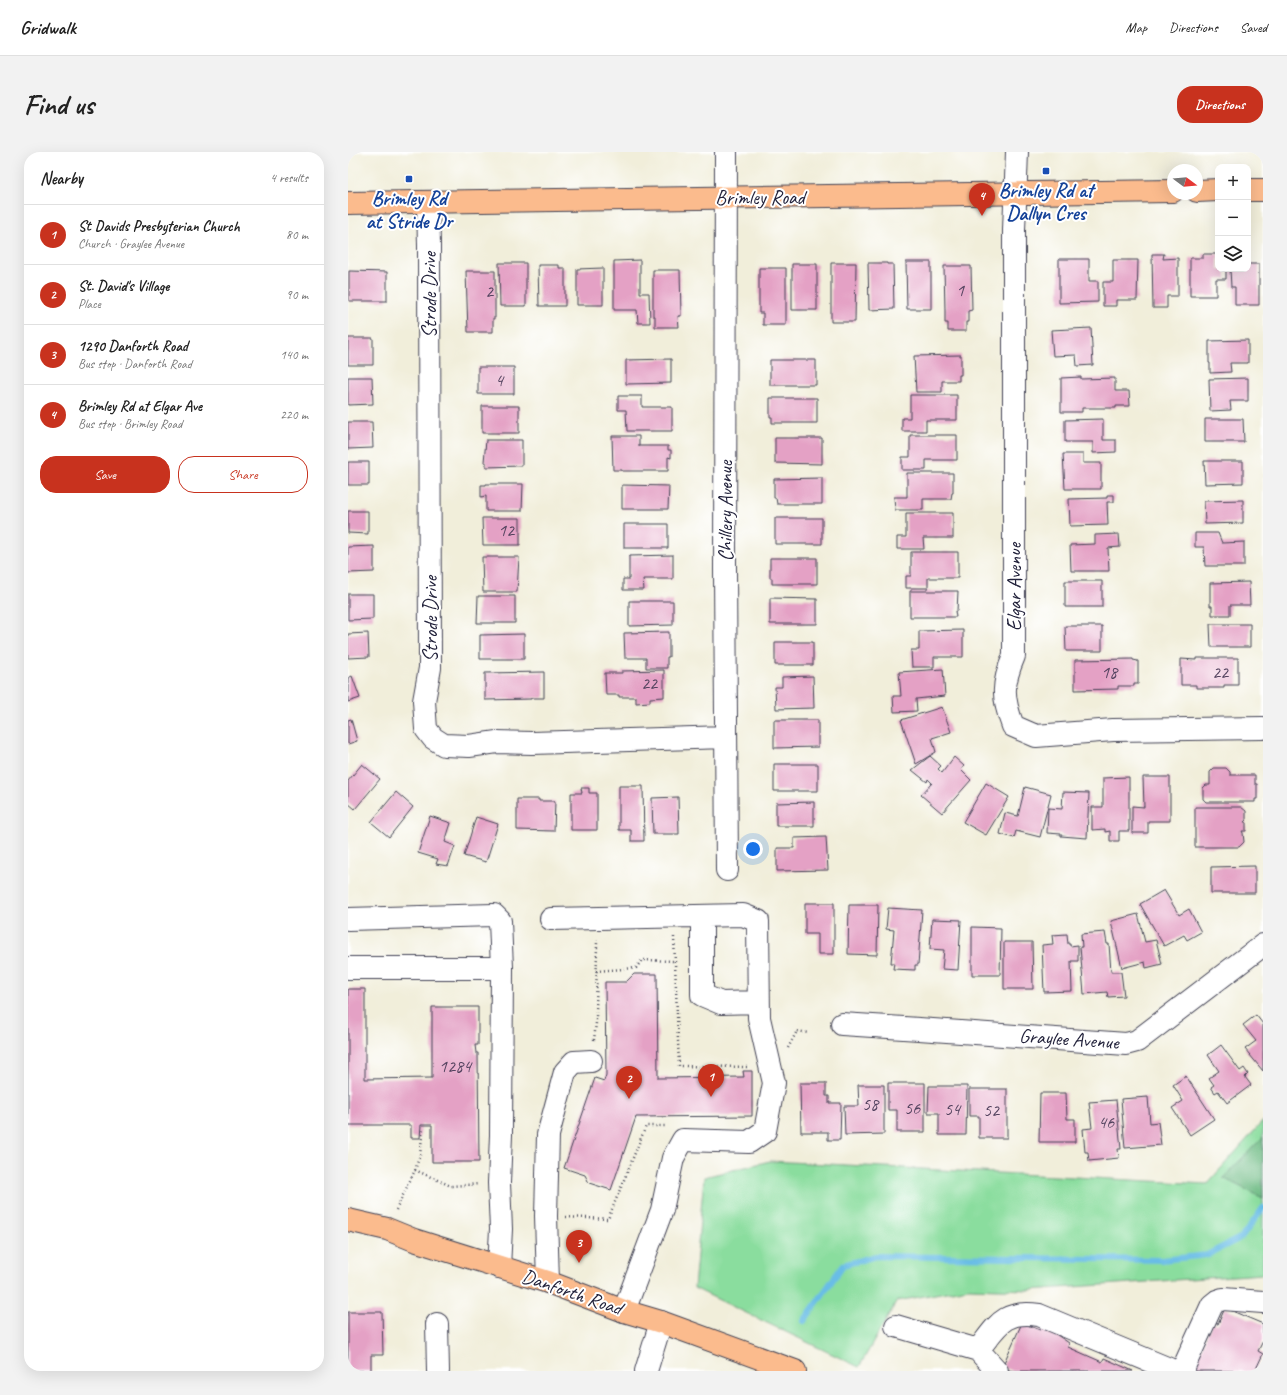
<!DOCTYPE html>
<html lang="en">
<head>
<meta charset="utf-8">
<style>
	:root { --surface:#fff; --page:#f2f2f2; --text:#222; --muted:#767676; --line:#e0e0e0; --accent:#c8321e }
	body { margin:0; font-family:Caveat,sans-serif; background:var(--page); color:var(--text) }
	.controls { position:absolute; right:12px; top:12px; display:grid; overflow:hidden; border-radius:8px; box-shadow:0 4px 16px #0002 }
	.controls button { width:36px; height:36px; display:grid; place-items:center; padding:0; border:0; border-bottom:1px solid var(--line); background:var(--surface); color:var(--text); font:20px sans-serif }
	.compass { position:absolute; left:819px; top:12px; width:36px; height:36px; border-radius:50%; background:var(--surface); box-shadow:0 4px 16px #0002; rotate:106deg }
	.you { position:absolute; left:405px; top:697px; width:14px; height:14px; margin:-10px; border:3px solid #fff; border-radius:50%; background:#1a73e8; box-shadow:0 0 0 6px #1a73e833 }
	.badge { display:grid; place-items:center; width:26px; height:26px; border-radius:50%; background:var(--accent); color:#fff; font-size:13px; font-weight:700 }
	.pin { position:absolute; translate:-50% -33px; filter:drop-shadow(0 1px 2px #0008) }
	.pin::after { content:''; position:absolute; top:21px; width:14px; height:12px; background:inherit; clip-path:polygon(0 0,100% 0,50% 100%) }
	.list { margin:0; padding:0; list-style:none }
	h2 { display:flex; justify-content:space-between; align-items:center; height:52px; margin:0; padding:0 16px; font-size:17px }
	h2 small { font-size:13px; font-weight:400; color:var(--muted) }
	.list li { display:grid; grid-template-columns:26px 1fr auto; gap:12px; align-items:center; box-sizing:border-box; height:60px; padding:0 16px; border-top:1px solid var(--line) }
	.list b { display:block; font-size:15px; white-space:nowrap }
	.list p { margin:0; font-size:13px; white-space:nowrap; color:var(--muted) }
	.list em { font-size:13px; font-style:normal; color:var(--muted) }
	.actions { display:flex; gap:8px; padding:12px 16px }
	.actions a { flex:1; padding:9px 0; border:1px solid var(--accent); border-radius:16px; text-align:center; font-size:14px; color:var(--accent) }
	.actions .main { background:var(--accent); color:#fff }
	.icon { flex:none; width:22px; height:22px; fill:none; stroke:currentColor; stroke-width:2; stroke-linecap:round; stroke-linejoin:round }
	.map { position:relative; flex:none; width:915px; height:1219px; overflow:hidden; border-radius:16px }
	header { display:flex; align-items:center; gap:24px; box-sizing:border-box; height:56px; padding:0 20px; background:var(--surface); border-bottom:1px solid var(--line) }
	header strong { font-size:19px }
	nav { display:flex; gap:22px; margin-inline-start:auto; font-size:14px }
	.intro { display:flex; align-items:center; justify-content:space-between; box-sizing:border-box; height:96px; padding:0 24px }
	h1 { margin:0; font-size:28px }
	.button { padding:10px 18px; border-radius:16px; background:var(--accent); color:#fff; font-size:14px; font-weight:700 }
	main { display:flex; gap:24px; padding:0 24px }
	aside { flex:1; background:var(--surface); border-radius:16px; box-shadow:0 4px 16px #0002 }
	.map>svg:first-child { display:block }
</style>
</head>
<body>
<header>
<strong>Gridwalk</strong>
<nav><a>Map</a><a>Directions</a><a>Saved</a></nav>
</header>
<div class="intro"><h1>Find us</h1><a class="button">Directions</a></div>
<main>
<aside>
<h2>Nearby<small>4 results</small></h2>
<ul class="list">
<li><span class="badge">1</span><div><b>St Davids Presbyterian Church</b><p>Church · Graylee Avenue</p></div><em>80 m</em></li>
<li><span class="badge">2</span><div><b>St. David's Village</b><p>Place</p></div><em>90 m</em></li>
<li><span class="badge">3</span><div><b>1290 Danforth Road</b><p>Bus stop · Danforth Road</p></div><em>140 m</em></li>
<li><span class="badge">4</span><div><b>Brimley Rd at Elgar Ave</b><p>Bus stop · Brimley Road</p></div><em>220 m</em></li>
</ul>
<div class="actions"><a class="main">Save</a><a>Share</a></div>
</aside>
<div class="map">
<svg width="915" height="1219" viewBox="0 0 915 1219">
	<rect width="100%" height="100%" fill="#fff"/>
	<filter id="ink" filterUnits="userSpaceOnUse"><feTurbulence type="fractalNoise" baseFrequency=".025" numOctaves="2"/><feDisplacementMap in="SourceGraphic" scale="8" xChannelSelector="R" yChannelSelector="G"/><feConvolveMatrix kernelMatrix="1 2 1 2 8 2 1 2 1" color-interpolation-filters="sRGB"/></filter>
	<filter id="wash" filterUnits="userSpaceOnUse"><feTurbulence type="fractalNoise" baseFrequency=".012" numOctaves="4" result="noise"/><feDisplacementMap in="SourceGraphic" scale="16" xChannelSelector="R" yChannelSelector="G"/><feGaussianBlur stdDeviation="0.9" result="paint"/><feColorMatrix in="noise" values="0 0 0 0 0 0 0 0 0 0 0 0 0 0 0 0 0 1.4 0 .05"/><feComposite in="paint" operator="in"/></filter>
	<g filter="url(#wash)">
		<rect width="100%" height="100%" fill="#f1eeda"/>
		<path fill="#8add9e" stroke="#56806c" d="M915,969v153l-234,16 -61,-2 -71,13 -38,66 -165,-79 10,-111 66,-16 437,23z"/>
		<path fill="#6fbc85" stroke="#486f60" d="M915,985v61l-40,-20z"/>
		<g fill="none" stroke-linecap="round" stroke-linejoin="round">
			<path stroke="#69bde6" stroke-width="6" d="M456,1169l39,-56 33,-9 286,4 45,-5 35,-18 21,-29"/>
		</g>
		<g id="blocks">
			<path fill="#e4a1c5" d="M804,102h12l-1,5 15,-1v38h-11v12h-14z
				M855,102h15v15h8v10h-10v17h-26v-38h13z
				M711,107h30v22h9v21l-39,1z
				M292,108v33h9l1,30h-12l-1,-13h-23v-49z
				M765,108h25l-1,40h-21v6h-13v-24h10z
				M558,110h25v47h-24z
				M151,111h27v43h-26z
				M483,111h25l-1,59h-24z
				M520,111h19v1h6l1,45 -25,1z
				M444,112h25v46h-25z
				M900,112h11v41h-24v-18h-4l-1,-18h18z
				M190,113h21v3h6v38h-26z
				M596,114h27l1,44 -4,1v11h-2v9h-18v-8h-3v-12z
				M255,116v37h-26v-36z
				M411,116h27v57h-23v-12h-4z
				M305,118h27l1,46h-3l1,11h-24v-11h-2z
				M1,119l38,1v29h-38z
				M118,119h29v47h-2v14h-25z
				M743,176l2,37 -16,1 -1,-11 -23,1 -2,-26z
				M0,186h25v27h-25z
				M900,188v23h-18l1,9 -21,1v-10h-1v-22z
				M613,203v20h-2v6h-17v11h-26l-2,-36z
				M323,207v24l-45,1v-24z
				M422,208h46v25h-46z
				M130,215h36v27h-36z
				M0,225h24l1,27 -25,1z
				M733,225v2l34,-1v13h14l1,15h-14v2h-34v4h-21v-34z
				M900,226v23h-18l1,9 -21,1 -1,-32z
				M562,243h47v25h-31v11h-24v-13h8z
				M270,244h24v11h30v24h-45l-1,-21h-8z
				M422,246h47v25h-45v-6h-2z
				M134,254h37v27h-37z
				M755,267v21h13v12l-23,1v-11h-28v-22z
				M857,267h38l1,23h-39z
				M0,270h24l1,26 -25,1z
				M562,283h47v25h-31v10h-24v-13h8z
				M264,284h27v10h29v4h3v8l-3,-1v14h-46v-1h-9z
				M427,286h47v26l-47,-1z
				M138,288h36v26l-36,1v-5h-2z
				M715,302h20v9h18v26h-36z
				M856,309h39v22l-38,1z
				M0,310h21v23h-21z
				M559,321h46v20h-1l-1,6h-28v11h-28l-1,-13h13z
				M474,326v26h-45l-1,-6h-2v-19z
				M138,332h37l-1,27h-36v-15l-5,1v-12h5z
				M274,333l47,1 -1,23h-46z
				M759,343h7v7h-7l1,23 -38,1 -1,-27 38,-1z
				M895,348v23l-38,1 -1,-23z
				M0,359h20v23l-20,-1z
				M558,361h47v25h-30l1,11h-27v-12h9z
				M134,366h38v27h-37z
				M427,366h47v26h-47z
				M276,372h44v24h-44z
				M847,381h23l4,10 22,-1v24h-39l-1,-19h-9z
				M771,382l1,13 -12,1 1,23h-38l-1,-26 25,-1v-9z
				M26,394v26l-26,1v-26z
				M563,400h47v26h-30v10h-22v-12h5z
				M325,403v24h-30l1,11h-21v-11h6v-23z
				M134,405h37l-2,35h-34z
				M422,406h47v26h-45v-6h-2z
				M717,429h37v26h-37z
				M901,430l1,23h-20v10h-18v-9h-2v-23z
				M562,439h48l-1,20h-2l1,6h-46z
				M0,442h25v25l-25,1z
				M130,444h37v27h-38z
				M422,446l47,1v25h-47z
				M281,449h44v24l-44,1z
				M862,472h40v23h-39z
				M717,474h37v25h-36z
				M615,478v27h-29v10h-22l-1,-17h8v-19z
				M321,480v25h-2v11h-21v-10h-21l-1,-25z
				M20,481l1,24 -21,1v-24z
				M176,482v25h-44v-24z
				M427,490h38v23h-38z
				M848,506h42v27h-14v3h-28v-3h-15v-26l15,1z
				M785,507v1l5,1v23h-4v2h-16v3l-43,1v-30z
				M595,517l2,27 -29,3 1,12 -23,1 -1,-16h8l-2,-24z
				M316,518v27l-14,1v4l-14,1v-6h-17v-2h-13l-1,-22h17v-2z
				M196,520v26h-13v1l-46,1v-27z
				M4,524l8,22 -12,4v-24z
				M465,524l1,32 -38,1 -1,-22h7v-10z
				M594,555l9,25 -19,6 4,14 -20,12 -15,-44z
				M3,567l6,22 -9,3v-24z
				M426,568h44v27l-44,1z
				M582,604l11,10 -3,3 4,4 12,-16 10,9 -3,4 10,10 -29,33 -21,-18 11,-12 -4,-4 -1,3 -15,-12z
				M14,612l18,15 -25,30 -7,-6v-22z
				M426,612h44v27h-44z
				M866,616h12l4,4v3h25v9h2v15h-2v3h-49l-3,-3v-11l3,-3h4v-13z
				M781,625v54h-10v10h-9v-10l-5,1v-3l-13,1v-23h11v-29z
				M795,625h27v44h-22v12h-16v-27l12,1z
				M638,631l23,14 -23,38 -23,-13z
				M271,634h24l1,55h-13v-11h-12z
				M677,635l26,7 -11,43 -24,-6 -2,7 -14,-4 5,-21 13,3z
				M233,636h8v5h8v37h-26v-37h11z
				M48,640l17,15 -24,30 -18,-15z
				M715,640l26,1 -2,45 -26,-2v-2l-14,-1 1,-25 14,1z
				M330,645l1,37h-26l-1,-36z
				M169,647h22v2h16l-1,30 -37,-1z
				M466,650v24h-38v-23z
				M847,655h46l5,4v9l-2,2h2v9h-4l1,2 1,9 -5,5h-44z
				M82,664l21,7 -6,19 10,4 -7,20 -12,-2 2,-5 -20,-6z
				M128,665l22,7 -12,38 -22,-6z
				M478,685l2,33 -51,1v-23h17v-10z
				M907,714v27h-44v-26z
				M816,738l15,25 10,-6 12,23 -14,8 -3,-5 -20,11 -24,-42z
				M457,751h29v51h-16v-20h-13z
				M501,753h29l-1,50 -29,-1z
				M540,756l34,2 -4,55h-3v5l-22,-1 1,-6h-3l3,-33 -8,-1z
				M790,762l7,28 11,-2 6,24 -16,4 -1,-6 -23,6 -11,-47z
				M584,767l29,1 -3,50 -16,-1 2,-19 -14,-1z
				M624,775l29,1 -1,47h-28z
				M757,780l2,12h2l2,28h10l3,24 -16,1 -1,-5 -23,2 -4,-47h2l-1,-13z
				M719,782l1,10h2v2l8,-1v16h-7l1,30 -28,1 -2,-47 11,-1 -1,-9z
				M656,790h28l1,47h-29z
				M286,822h23l1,104 86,-1 -1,-6h9v45l-116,1 -25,73 -22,-7 -4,-8 -21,-7 31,-90 9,3 2,-6 -1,-93h21z
				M0,837h17v90l67,-1v-71h46v38h-3l1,8h2l1,109h-47v-37h-11l-1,13h-9v-13h-63z
				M908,863l7,9v47l-18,-22 11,-8 -13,-16z
				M873,893l19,26 4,-3 4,6 -3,3 6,8 -24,18 -9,-12 -3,2 -4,-6 3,-2 -5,-7 10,-7 -11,-16z
				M838,924l28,43 -24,16 -18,-27 11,-7 -10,-16z
				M452,931h26v13h3v7h12l-1,37h-12v-8h-27z
				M540,931h37v49h-28v-22h-9z
				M510,933h26v49l-39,1 -1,-29h15z
				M581,934h38l-1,49h-27v-22h-11z
				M621,937h38v49h-28v-22h-10z
				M692,941h26l1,26h8v23h-36z
				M800,945l2,26 8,-1 3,23 -36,3 -4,-49z
				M768,948l5,49h-3l1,9 -30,3 -1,-9h-3l-2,-23 9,-1 -3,-26z
				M877,1156l38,16v17l-5,10 5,3 -8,17h-63l20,-48 6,1z
				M0,1160h34l1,43h-12v16h-23z
				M674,1171l18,7 2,-5 27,18 -1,4 34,15 2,-4 29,13h-121l-10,-4z"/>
		</g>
	</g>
	<g filter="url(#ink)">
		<use href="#blocks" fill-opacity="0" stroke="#414153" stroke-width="1"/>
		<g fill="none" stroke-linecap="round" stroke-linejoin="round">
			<defs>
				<path id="minor" d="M378,0l-1,417 2,301
					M669,0l-3,78v426c-12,28 -12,41 -1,70l23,10 77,-6 150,-2
					M80,50l1,44 1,422 -6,33 2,28 7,9 11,7 25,1 28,-4 35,1 194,-6
					M354,764v79l19,8 37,-1
					M0,767l146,-4 6,6 2,47 -1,167 -2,48 2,46 -2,38
					M203,767l192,-4 15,6 1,97 15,65 -9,48 -16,11 -66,-2 -10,18 -11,52 -38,101
					M0,816h154
					M494,872l77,5 207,15 11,-3 126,-96
					M200,1130l-2,-66 2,-81 17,-63 9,-10 17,-1
					M89,1172l1,47
					M548,1174l82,24 19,21
					M630,1198c20,-25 25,-40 61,-35l135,56
					M298,1219l15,-49
					M834,1219l30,-66 5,-4 6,-2 40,3"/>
				<path id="major" d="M900,38h15
					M849,39l21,-1
					M0,51l825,-12
					M0,1068l39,9 27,11 134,42 76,29 37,11 134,49"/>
			</defs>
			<use href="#minor" stroke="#414153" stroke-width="24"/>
			<use href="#major" stroke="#414153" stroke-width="24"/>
			<path stroke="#414153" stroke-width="2.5" stroke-dasharray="1 3" stroke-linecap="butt" d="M326,785l5,129 69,1
				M248,819l40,-3 6,-8 33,1
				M246,888l2,-17 1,-83
				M440,896l9,-17 11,2
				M67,1018l36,16 28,-2
				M48,1058l19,-40 5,-15 3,-27
				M218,1065l42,2 38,-93h20"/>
			<use href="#minor" stroke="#fff" stroke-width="22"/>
			<use href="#major" stroke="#fbbb8d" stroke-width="22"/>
		</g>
	</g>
	<g fill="#1a4fb4" stroke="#fff" stroke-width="1.5">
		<rect x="694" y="15" width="8" height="8" rx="2"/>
		<rect x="57" y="23" width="8" height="8" rx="2"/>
	</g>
	<g text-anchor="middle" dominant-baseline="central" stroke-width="4" stroke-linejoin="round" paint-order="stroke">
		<g font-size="18" fill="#52425e">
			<text x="612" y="138">1</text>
			<text x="141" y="139">2</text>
			<text x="151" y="228">4</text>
			<text x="158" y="378">12</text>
			<text x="761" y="520">18</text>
			<text x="872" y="520">22</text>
			<text x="301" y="531">22</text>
			<text x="107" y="914">1284</text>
			<text x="522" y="952">58</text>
			<text x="564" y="956">56</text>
			<text x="604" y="957">54</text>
			<text x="643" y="958">52</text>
			<text x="758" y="970">46</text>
		</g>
		<g font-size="20" font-weight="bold" fill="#164399" stroke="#fff">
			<text x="698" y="38">Brimley Rd at<tspan x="698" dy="23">Dallyn Cres</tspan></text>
			<text x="61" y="46">Brimley Rd<tspan x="61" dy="23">at Stride Dr</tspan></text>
		</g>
		<g font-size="20" fill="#22223b" stroke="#fff">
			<text x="412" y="45">Brimley Road</text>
			<text transform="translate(81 143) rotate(-90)">Strode Drive</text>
			<text transform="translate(377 359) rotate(-90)">Chillery Avenue</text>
			<text transform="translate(666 435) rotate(-90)">Elgar Avenue</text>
			<text transform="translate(82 467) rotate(-90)">Strode Drive</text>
			<text transform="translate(721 887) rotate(4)">Graylee Avenue</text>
			<text transform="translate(224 1140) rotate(19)">Danforth Road</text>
		</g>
	</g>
</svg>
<div class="controls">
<button>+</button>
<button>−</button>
<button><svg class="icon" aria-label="layers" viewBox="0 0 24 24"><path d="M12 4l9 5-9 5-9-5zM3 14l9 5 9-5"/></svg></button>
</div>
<svg class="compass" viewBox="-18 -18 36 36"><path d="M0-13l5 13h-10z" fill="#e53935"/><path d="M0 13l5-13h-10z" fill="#767676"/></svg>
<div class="you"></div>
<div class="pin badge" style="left:363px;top:945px">1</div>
<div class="pin badge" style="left:281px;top:947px">2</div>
<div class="pin badge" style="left:231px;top:1111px">3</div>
<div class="pin badge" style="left:634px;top:64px">4</div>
</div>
</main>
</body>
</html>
